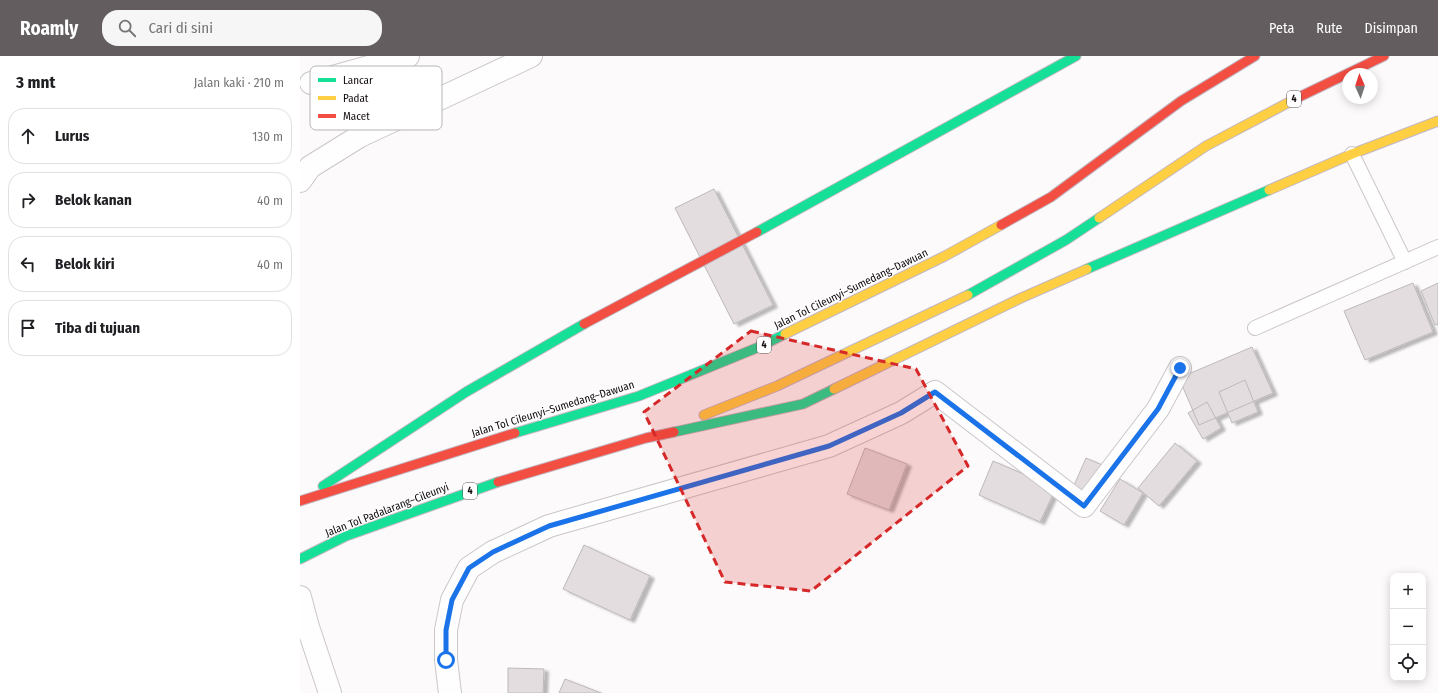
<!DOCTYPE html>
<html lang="id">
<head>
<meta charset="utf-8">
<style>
	:root { --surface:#fff; --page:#f6f6f6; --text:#202124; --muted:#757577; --line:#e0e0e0; --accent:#635d60 }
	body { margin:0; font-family:"Fira Sans Condensed",sans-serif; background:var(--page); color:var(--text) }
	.controls { position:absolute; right:12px; bottom:12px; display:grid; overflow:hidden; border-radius:8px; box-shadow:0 2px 10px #0003 }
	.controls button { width:36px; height:36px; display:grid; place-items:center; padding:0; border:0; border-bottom:1px solid var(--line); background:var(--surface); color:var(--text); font:20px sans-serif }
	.compass { position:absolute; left:1042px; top:12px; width:36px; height:36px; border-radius:50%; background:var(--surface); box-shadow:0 2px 10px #0003; rotate:357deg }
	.stop { position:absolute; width:12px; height:12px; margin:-9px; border:3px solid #1a73e8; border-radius:50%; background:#fff }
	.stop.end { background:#1a73e8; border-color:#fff; box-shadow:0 1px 4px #0008 }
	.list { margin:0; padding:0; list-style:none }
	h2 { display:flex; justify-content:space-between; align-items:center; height:52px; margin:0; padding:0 16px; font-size:17px }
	h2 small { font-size:13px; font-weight:400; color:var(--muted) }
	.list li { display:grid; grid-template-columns:26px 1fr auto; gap:12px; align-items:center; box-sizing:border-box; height:56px; margin:0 8px 8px; padding:0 8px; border:1px solid var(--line); border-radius:16px }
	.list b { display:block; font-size:15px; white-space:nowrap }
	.list em { font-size:13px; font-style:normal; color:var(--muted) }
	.icon { flex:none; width:22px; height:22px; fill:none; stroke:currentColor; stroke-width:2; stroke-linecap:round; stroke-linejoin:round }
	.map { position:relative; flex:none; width:1138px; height:637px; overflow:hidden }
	header { display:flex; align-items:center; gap:24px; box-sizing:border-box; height:56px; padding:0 20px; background:var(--accent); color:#fff }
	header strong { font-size:19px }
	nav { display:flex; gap:22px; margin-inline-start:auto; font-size:14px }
	.search { width:280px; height:36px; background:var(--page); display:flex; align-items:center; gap:10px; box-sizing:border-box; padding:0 14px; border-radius:16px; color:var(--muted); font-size:15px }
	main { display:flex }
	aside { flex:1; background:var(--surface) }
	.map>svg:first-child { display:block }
</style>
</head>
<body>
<header>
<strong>Roamly</strong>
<div class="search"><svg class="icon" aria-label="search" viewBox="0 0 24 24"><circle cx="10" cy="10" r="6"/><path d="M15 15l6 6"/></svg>Cari di sini</div>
<nav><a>Peta</a><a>Rute</a><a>Disimpan</a></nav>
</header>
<main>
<aside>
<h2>3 mnt<small>Jalan kaki · 210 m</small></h2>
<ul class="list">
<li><svg class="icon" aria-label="ahead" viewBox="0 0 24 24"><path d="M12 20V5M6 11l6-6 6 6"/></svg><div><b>Lurus</b></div><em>130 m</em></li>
<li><svg class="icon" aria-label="right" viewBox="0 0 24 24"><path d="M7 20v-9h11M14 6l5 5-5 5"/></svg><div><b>Belok kanan</b></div><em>40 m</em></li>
<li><svg class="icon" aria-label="left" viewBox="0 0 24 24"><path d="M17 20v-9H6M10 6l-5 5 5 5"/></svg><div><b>Belok kiri</b></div><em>40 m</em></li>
<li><svg class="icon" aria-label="arrive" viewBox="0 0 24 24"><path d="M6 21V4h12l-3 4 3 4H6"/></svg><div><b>Tiba di tujuan</b></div></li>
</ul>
</aside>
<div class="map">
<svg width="1138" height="637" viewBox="0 0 1138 637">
	<defs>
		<filter id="shadow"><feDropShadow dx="4.5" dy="2.5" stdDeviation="1" flood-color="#0004"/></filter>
	</defs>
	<rect width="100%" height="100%" fill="#fcfafb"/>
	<path fill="#e3dddf" stroke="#bdb8ba" filter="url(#shadow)" d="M414,133l59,116 -39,19 -59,-116z
		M1113,227l20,49 -68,28 -21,-49z
		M1138,227v41l-3,1 -14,-34z
		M952,291l21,46 -74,32 -20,-47z
		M945,324l13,32 -26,11 -13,-31z
		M907,346l14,26 -18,11 -15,-26z
		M875,387l22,18 -38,45 -21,-18z
		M565,392l42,16 -18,46 -42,-16z
		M786,402l16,7 -14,32 -16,-7z
		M693,405l63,27 -16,34 -61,-27z
		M820,423l23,14 -19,32 -24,-14z
		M284,489l66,31 -20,44 -67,-31z
		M208,612l36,1 -1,24h-35z
		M265,623l36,14h-42z"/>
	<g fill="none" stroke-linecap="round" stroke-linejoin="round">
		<defs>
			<path id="lane" d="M1052,98l53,108
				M955,272l183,-81"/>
			<path id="street" d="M11,27l97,-27
				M0,125l10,-14 50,-31 171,-80
				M0,541l8,30 22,66
				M150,637l-4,-33v-30l6,-30 17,-32 24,-16 56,-26 280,-80 72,-33 34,-21 149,114 74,-97 22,-41"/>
			<path id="fast" d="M457,176l319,-176
				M787,213l182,-79
				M668,239l98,-55 33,-22
				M374,376l129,-28 31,-15
				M215,377l124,-37 120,-49 26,-13
				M23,430l143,-94 118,-68
				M0,503l46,-23 152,-54"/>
			<path id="slow" d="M969,134l83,-36 86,-33
				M799,162l107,-72 91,-48
				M485,278l160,-78 56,-31
				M534,333l187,-91 66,-29
				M404,359l73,-29 191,-91"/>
			<path id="jam" d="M997,42l87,-42
				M701,169l50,-28 130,-96 74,-45
				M284,268l173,-92
				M198,426l148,-44 28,-6
				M0,445l215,-68"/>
		</defs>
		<use href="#lane" stroke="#cbc6c9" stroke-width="16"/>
		<use href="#street" stroke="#cbc6c9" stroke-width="24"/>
		<use href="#fast" stroke="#c2b7c3" stroke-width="11"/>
		<use href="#slow" stroke="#c2b7c3" stroke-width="11"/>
		<use href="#jam" stroke="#c2b7c3" stroke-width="11"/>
		<use href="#lane" stroke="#fffefe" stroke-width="14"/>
		<use href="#street" stroke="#fffefe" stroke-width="22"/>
		<use href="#fast" stroke="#16e098" stroke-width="9"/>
		<use href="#slow" stroke="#ffcf43" stroke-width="9"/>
		<use href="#jam" stroke="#f24e42" stroke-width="9"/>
	</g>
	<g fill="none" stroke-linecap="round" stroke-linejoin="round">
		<path stroke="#1a73e8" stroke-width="5" d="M146,604v-30l6,-30 17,-32 24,-16 56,-26 280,-80 72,-33 34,-21 149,114 74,-97 22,-41"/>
	</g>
	<path fill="#d62828" fill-opacity="0.2" stroke="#d62828" stroke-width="3" stroke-dasharray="8 5" stroke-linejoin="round" d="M451,275l165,38 52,97 -157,125 -86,-9 -81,-170z"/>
	<g text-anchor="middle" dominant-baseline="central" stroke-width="3" stroke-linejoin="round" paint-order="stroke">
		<g fill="#fff" stroke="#585356" stroke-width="1">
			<rect x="987" y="35" width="14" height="16" rx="3"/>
			<rect x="457" y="281" width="14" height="16" rx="3"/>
			<rect x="163" y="427" width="14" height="16" rx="3"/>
		</g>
		<g font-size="10" font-weight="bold" fill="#10090d">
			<text x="994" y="43">4</text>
			<text x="464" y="289">4</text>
			<text x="170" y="435">4</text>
		</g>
		<g font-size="11" fill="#10090d" stroke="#fff">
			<text transform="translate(551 233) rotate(-26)">Jalan Tol Cileunyi–Sumedang–Dawuan</text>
			<text transform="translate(253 353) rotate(-17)">Jalan Tol Cileunyi–Sumedang–Dawuan</text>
			<text transform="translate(87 454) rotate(-21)">Jalan Tol Padalarang–Cileunyi</text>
		</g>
	</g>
	<rect x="10" y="10" width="132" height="64" rx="6" fill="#fff" stroke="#b7b5b6" stroke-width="1"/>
	<rect x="18" y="22" width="18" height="4" fill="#16e098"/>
	<rect x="18" y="40" width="18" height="4" fill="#ffcf43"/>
	<rect x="18" y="58" width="18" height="4" fill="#f24e42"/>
	<g font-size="11" fill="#10090d">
		<text x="43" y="28">Lancar</text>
		<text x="43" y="46">Padat</text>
		<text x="43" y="64">Macet</text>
	</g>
</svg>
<div class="controls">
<button>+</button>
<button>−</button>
<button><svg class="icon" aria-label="locate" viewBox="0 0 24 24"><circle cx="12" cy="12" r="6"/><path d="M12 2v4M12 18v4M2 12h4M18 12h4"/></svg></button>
</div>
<svg class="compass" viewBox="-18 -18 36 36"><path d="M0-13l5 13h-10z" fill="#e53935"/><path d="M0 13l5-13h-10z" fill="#757577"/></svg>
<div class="stop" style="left:146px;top:604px"></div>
<div class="stop end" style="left:880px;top:312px"></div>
</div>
</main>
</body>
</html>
